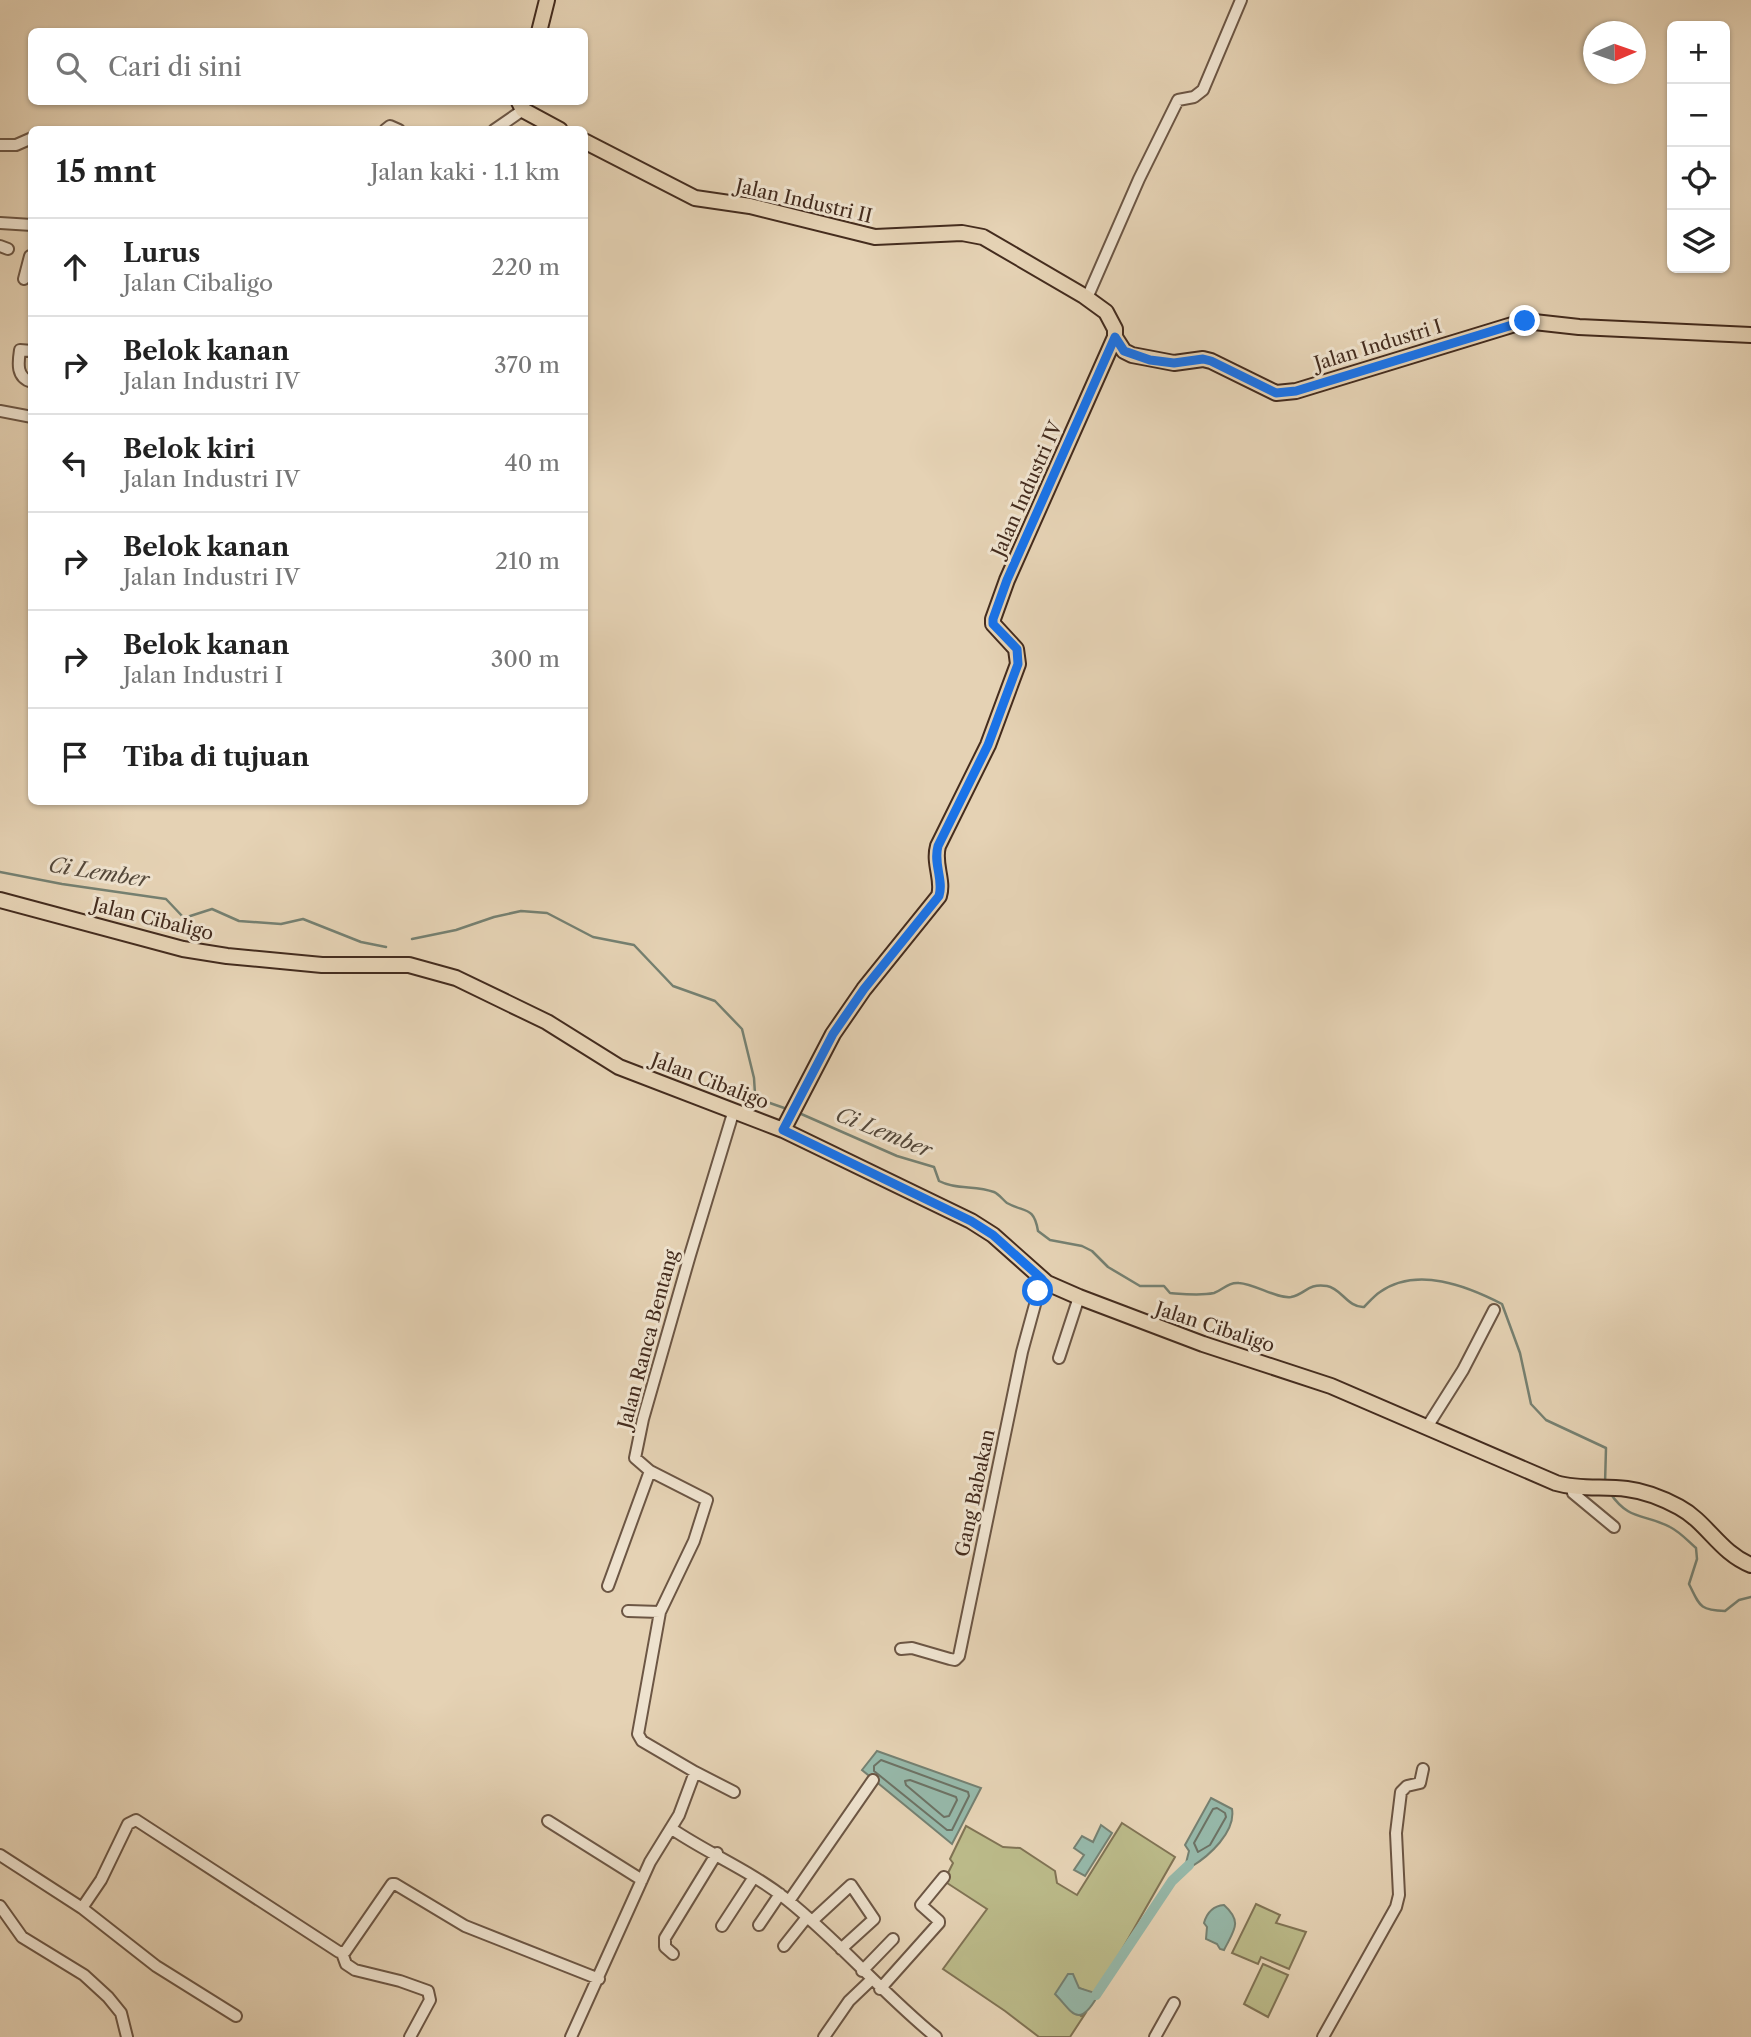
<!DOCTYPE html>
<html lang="id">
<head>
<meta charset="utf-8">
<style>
	:root { --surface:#fff; --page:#f6f6f6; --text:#222; --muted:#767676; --line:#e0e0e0 }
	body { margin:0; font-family:"Libre Caslon Text",serif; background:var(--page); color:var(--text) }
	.controls { position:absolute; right:21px; top:21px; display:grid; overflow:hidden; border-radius:10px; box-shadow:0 2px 5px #0004 }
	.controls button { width:63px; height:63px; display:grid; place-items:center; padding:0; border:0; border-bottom:2px solid var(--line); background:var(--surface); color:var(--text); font:35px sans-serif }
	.compass { position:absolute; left:1583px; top:21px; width:63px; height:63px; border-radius:50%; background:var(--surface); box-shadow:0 2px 5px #0004; rotate:88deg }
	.stop { position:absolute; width:21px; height:21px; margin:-16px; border:5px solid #1a73e8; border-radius:50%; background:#fff }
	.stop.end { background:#1a73e8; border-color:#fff; box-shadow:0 2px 7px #0008 }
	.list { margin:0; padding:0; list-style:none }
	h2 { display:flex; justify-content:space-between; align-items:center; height:91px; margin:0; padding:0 28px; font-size:30px }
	h2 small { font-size:23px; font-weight:400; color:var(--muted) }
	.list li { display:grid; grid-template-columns:46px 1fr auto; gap:21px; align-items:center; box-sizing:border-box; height:98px; padding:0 28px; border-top:2px solid var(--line) }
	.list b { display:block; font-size:26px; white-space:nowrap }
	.list p { margin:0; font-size:23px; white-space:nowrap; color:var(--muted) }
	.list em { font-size:23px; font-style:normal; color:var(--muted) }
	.icon { flex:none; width:38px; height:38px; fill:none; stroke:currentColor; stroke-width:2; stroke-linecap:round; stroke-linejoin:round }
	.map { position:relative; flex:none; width:1751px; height:2037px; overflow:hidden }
	.search { position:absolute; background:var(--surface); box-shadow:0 2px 5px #0004; left:28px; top:28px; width:560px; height:77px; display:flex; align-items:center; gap:18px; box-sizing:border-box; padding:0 24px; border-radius:10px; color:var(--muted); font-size:26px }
	.panel { position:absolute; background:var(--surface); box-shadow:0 2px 5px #0004; left:28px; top:126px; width:560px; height:679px; border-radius:10px }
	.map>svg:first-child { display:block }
</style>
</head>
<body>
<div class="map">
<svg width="1751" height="2037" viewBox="0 0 1751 2037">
	<rect width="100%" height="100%" fill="#e5d2b4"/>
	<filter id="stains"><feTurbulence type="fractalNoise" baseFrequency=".00286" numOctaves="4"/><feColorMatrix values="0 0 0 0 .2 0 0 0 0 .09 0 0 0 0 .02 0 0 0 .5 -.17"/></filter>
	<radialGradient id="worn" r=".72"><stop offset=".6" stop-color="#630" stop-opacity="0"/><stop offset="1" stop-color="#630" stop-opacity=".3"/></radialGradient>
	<path fill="#bbba89" stroke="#807354" stroke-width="2" d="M1122,1823l53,34 -79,138 -17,-7 -12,-10 -8,11v8l22,19 4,-2 -15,23h-31l-34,-26 -62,-42 44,-60 -43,-28 9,-18 -3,-4 16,-33 37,21 17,1 35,23 2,12 20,12z
		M1256,1904l24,11 -4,8 30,9 -17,37 -28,-12 -3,7 -26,-11z
		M1263,1964l25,11 -20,42 -24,-13z"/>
	<path fill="#96b8a9" stroke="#758071" stroke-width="2" d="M877,1751l104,37 -29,56 -90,-74z
		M1211,1798l21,11c4,23 -23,47 -41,58l-5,-4 3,-12 -4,-6z
		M1101,1825l11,8 -27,43 -11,-6 10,-15 -10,-7 8,-12 11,6z
		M1224,1905c19,17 10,25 0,45l-4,-1 -3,-5 -11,-5 1,-12 -3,-4c3,-11 9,-17 20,-18z
		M1068,1974h5l6,14 16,5 2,4c-19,33 -25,14 -42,-3z"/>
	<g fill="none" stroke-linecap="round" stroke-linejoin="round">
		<path stroke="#6d7264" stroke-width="2" d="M881,1760l87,32 1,4 -17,34h-5l-73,-59v-5z
			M910,1780l46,17 1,3 -8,16 -5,1 -38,-32 -1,-4z
			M1217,1808l8,5 1,4 -16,28 -12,7 -4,-9 19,-34z"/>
		<path stroke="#758071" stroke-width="2.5" d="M0,872l62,12 104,15 18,19 28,-9 27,12 42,3 22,-5 58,23 25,5
			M412,939l44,-9 38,-13 27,-6 26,2 46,24 41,8 39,41 42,15 27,28 12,49 1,16 12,8 23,8
			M799,1113l98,43 37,11 5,14c17,9 37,4 55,11 5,2 9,8 13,11 18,10 27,3 31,28l12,9 32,6 10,5 16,16 32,19h24l6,7c13,1 30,3 44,0 9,-3 14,-11 25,-10 16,1 38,16 52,14 15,-3 16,-14 36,-11 14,2 21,22 37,21 5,-5 10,-11 16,-15 37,-26 87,-6 122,12l18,49 11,51 15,16 60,28 -1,36
			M1610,1493c20,29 34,20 60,34 10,5 18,14 26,21l1,11 -8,25c11,22 10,26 36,27l14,-11 12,-3"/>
		<path stroke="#96b8a9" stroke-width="10" d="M1096,1995l76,-114 17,-16"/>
		<defs>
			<path id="minor" d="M385,130l5,-4 9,4
				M494,130l29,-20
				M0,145h16l16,-7
				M0,223l32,2
				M0,246l8,3
				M24,279l6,-23
				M1087,298l52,-119 39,-79 16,-3 9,-7 38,-90
				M32,351l-12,-1c-2,13 -4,28 12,32
				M0,411l32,6
				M1059,1358l20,-61
				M1427,1427l36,-57 31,-60
				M1572,1487l1,6 41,34
				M608,1586l42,-115
				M628,1611l32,1
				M901,1649l11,-1 38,11 5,1 4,-4 63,-304 20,-73
				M695,1772l39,20
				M548,1821l94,59
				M672,1829c37,25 79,42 114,70 53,42 97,95 150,138
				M0,1855l82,53 74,58 80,50
				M789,1901l84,-121
				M0,1906l22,31 62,38 24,22 13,16 6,24
				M82,1908l19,-28 27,-56 8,-4 203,132h6l47,-68h3l70,42 134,53
				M812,1921l39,-36 23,34 -33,30
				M759,1925l21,-31
				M722,1926l32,-49
				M784,1946l23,-29
				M342,1953l4,11 9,6 45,11 28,10 2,9 -20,37
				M673,1954l-8,-7v-9l52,-85
				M862,1971l31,-32
				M880,1989l59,-66v-2l-18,-16 23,-28
				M571,2037l79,-175 29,-47 16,-43 -53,-31 -4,-7 22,-122 34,-71 13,-41 -57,-29 -15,-13 8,-39 47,-164 44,-145
				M824,2037l25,-36 22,-21
				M1155,2037l19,-34
				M1323,2037l73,-130 3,-12 -3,-62 5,-41 6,-6 13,-3 3,-14"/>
			<path id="major" d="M539,32l8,-32
				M519,102l4,8 37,20
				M584,141l111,57 55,8 125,31 87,-4 21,4 101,59 22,16 9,17v8l9,14 8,4 42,8 29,-4 8,2 65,32 20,-2 229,-70 54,6 172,8
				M0,900l183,49 44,7 95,9h87l47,13 91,44 72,45 164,63 188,91 22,14 54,48 32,14 124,47 128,42 225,97c23,7 47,3 71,6 17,2 37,10 52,18 28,15 41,46 72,58
				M783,1130l50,-96 31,-45 75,-93c5,-16 -6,-32 -1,-50l50,-101 30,-81 -2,-15 -23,-25v-5l14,-39 108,-243"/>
		</defs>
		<use href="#minor" stroke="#6c5644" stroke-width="14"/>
		<use href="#major" stroke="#442c1e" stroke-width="18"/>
		<use href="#minor" stroke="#eee2ce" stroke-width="10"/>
		<use href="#major" stroke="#e5d2b4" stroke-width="14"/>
	</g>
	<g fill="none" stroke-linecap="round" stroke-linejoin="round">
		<path stroke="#1a73e8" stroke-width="9" d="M1038,1291l4,-12 -49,-44 -22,-14 -188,-91 50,-96 31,-45 75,-93c5,-16 -6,-32 -1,-50l50,-101 30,-81 -1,-15 -24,-25v-5l14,-39 108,-243 9,14 26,9 24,3 29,-4 8,2 65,32 20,-2 229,-70"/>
	</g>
	<g text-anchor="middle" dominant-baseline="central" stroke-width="6" stroke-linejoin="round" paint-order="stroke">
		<g font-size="19" fill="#442c1e" stroke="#eee2ce">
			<text transform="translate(804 201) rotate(13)">Jalan Industri II</text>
			<text transform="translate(1378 345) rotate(-17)">Jalan Industri I</text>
			<text transform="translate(1027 489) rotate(-66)">Jalan Industri IV</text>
			<text transform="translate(153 919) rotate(14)">Jalan Cibaligo</text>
			<text transform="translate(710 1081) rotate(21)">Jalan Cibaligo</text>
			<text transform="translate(1215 1327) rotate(18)">Jalan Cibaligo</text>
			<text transform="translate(648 1339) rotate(-75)">Jalan Ranca Bentang</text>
			<text transform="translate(975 1493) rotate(-78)">Gang Babakan</text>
		</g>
		<g font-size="21" font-style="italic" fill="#54483a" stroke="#eee2ce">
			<text transform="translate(99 872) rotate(9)">Ci Lember</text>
			<text transform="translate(884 1132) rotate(22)">Ci Lember</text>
		</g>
	</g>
	<rect width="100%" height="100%" filter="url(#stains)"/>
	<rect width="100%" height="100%" fill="url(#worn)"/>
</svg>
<div class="controls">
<button>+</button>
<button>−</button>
<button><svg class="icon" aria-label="locate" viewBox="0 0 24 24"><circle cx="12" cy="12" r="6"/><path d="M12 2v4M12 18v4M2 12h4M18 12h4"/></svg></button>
<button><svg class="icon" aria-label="layers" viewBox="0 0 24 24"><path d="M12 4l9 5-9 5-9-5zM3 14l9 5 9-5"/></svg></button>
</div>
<svg class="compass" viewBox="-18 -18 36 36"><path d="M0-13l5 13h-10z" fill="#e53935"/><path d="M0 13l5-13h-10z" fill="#767676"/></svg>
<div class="stop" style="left:1038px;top:1291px"></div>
<div class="stop end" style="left:1525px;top:321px"></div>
<div class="search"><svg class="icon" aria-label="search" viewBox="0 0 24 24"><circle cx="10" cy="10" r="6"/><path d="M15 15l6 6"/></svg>Cari di sini</div>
<section class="panel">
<h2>15 mnt<small>Jalan kaki · 1.1 km</small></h2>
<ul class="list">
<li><svg class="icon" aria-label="ahead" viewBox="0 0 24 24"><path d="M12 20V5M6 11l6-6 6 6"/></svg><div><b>Lurus</b><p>Jalan Cibaligo</p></div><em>220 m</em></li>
<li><svg class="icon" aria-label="right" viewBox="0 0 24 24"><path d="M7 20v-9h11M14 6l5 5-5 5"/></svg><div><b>Belok kanan</b><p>Jalan Industri IV</p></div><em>370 m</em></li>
<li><svg class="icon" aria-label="left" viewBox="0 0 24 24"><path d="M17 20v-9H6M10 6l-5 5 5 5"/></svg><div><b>Belok kiri</b><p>Jalan Industri IV</p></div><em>40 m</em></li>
<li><svg class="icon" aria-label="right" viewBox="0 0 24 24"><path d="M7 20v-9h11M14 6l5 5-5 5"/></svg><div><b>Belok kanan</b><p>Jalan Industri IV</p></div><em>210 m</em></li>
<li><svg class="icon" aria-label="right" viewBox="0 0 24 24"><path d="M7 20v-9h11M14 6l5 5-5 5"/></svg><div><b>Belok kanan</b><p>Jalan Industri I</p></div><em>300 m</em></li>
<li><svg class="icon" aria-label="arrive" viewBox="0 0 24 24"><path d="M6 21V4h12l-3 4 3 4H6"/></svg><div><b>Tiba di tujuan</b></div></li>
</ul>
</section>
</div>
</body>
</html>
